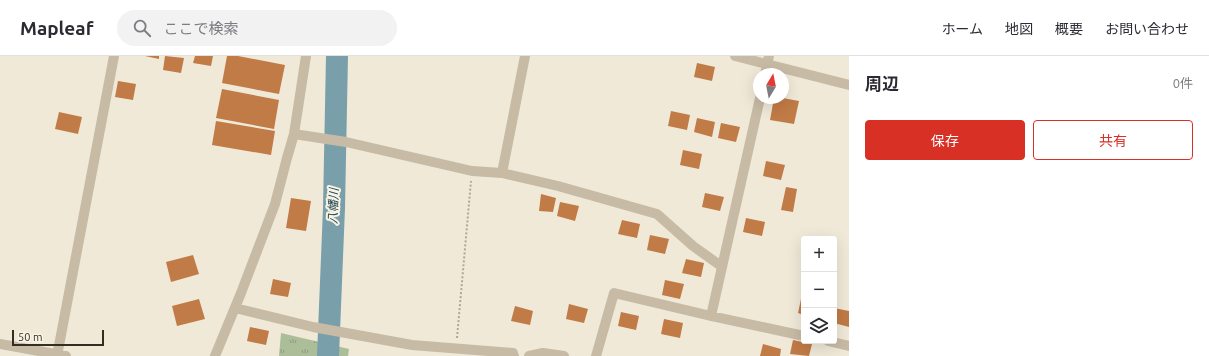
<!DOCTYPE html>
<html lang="ja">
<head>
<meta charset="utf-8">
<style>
	:root { --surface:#fff; --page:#f2f2f3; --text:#2b2b33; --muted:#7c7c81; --line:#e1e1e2; --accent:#d93025 }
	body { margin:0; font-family:Ubuntu,"Noto Sans JP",sans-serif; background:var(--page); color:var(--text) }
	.controls { position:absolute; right:12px; bottom:12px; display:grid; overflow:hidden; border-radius:4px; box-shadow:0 4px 16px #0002 }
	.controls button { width:36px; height:36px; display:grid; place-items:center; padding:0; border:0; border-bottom:1px solid var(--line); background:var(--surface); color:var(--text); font:20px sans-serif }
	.compass { position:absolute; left:753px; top:12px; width:36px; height:36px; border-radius:50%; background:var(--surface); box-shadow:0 4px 16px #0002; rotate:10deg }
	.scale { position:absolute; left:12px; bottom:10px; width:92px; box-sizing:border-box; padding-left:4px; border:2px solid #332d26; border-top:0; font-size:11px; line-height:14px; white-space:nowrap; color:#332d26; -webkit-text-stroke:3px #f8f3e4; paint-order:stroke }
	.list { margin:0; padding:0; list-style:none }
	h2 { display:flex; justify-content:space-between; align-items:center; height:52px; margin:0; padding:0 16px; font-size:17px }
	h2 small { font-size:13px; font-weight:400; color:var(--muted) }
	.actions { display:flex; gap:8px; padding:12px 16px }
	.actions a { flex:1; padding:9px 0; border:1px solid var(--accent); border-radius:4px; text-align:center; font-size:14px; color:var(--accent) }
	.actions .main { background:var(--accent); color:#fff }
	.icon { flex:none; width:22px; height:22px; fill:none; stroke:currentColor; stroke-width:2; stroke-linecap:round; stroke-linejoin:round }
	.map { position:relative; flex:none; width:849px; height:300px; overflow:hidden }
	header { display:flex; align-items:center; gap:24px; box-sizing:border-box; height:56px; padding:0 20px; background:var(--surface); border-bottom:1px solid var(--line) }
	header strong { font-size:19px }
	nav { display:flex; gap:22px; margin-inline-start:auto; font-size:14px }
	.search { width:280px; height:36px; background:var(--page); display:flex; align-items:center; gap:10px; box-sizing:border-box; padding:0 14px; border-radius:22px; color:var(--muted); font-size:15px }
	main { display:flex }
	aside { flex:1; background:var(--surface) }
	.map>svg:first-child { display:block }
</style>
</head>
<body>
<header>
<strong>Mapleaf</strong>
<div class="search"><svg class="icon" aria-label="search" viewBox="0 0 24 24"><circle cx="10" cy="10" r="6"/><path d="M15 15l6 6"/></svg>ここで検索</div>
<nav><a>ホーム</a><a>地図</a><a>概要</a><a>お問い合わせ</a></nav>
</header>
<main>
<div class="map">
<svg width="849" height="300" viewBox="0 0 849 300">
	<defs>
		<pattern id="grass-tufts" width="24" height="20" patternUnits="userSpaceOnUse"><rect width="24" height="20" fill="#abbe99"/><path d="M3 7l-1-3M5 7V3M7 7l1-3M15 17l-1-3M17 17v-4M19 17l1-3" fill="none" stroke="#8c9b7d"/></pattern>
	</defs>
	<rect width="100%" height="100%" fill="#f0e9d8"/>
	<path fill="url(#grass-tufts)" d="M281,277l68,16 -1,7h-69z"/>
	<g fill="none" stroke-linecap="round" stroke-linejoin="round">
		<path stroke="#799fab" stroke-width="22" d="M328,300l6,-148 3,-152"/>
	</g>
	<path fill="#c07b46" d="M145,0h14v3z
		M165,0l19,2 -3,15 -18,-3z
		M195,0h18l-2,10 -18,-3z
		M227,0h11l47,9 -6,29 -57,-11z
		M697,7l18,4 -3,14 -18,-4z
		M118,25l18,3 -3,16 -18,-3z
		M222,33l57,11 -5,29 -58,-11z
		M774,42h9l16,3 -5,23 -24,-4z
		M671,55l19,4 -3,15 -19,-4z
		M59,56l23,5 -4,17 -23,-5z
		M697,62l18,4 -3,15 -18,-5z
		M216,65l59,10 -4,24 -59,-10z
		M721,67l19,4 -4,15 -18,-4z
		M683,94l19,4 -3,15 -19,-4z
		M766,105l19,4 -4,15 -18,-4z
		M786,131l11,2 -4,23 -12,-2z
		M705,137l19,4 -4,14 -18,-4z
		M541,138l15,4 -3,14 -14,-1z
		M291,142l20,3 -5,30 -20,-3z
		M560,146l19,4 -4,15 -18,-5z
		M746,162l19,4 -3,14 -19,-4z
		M622,164l18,4 -3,14 -19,-4z
		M650,179l19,4 -4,15 -18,-4z
		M193,199l6,19 -28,8 -5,-20z
		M686,203l18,4 -3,14 -19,-4z
		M273,223l18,4 -3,14 -18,-3z
		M665,224l19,4 -4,15 -18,-4z
		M199,243l6,20 -28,7 -5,-20z
		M801,243h3v16l-6,-2z
		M569,248l19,5 -4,14 -18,-4z
		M515,250l18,5 -3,14 -19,-4z
		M834,252l15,3v16l-15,-4z
		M621,256l18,4 -3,14 -18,-4z
		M664,263l19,4 -3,15 -19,-4z
		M250,271l19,4 -3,14 -19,-4z
		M793,284l19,4 -3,12 -19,-2z
		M763,288l18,5 -1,7h-20z"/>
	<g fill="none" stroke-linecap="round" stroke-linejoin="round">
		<path stroke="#b3a590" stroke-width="2" stroke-dasharray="2 2" stroke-linecap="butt" d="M457,282l14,-157"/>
		<path stroke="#c7bba5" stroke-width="10" d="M735,0l114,29
			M765,18l4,-18
			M294,78l52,8 126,29 30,2 56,13 99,28 36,32 28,20
			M502,117l23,-117
			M235,252l78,19 99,18 101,8 1,3
			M711,260l49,-218
			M828,285l21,5
			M0,288l66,12
			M57,300l57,-300
			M215,300l26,-63 34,-89 12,-46 7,-24 12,-78
			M529,300l14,-3 21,3
			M596,300l18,-63 97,23 93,20"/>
	</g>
	<g text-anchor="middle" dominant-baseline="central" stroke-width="4" stroke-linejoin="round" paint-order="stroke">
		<g font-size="12" font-style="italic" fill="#1e4552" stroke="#f8f3e4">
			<text transform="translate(333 150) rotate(-88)">八幡川</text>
		</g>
	</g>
</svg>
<div class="controls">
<button>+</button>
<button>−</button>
<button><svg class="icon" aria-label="layers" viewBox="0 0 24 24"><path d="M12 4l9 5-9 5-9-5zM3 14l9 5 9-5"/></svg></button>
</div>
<svg class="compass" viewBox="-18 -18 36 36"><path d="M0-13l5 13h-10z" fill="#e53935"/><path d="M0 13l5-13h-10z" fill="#7c7c81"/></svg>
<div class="scale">50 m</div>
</div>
<aside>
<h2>周辺<small>0件</small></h2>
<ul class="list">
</ul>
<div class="actions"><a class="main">保存</a><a>共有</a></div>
</aside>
</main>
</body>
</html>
